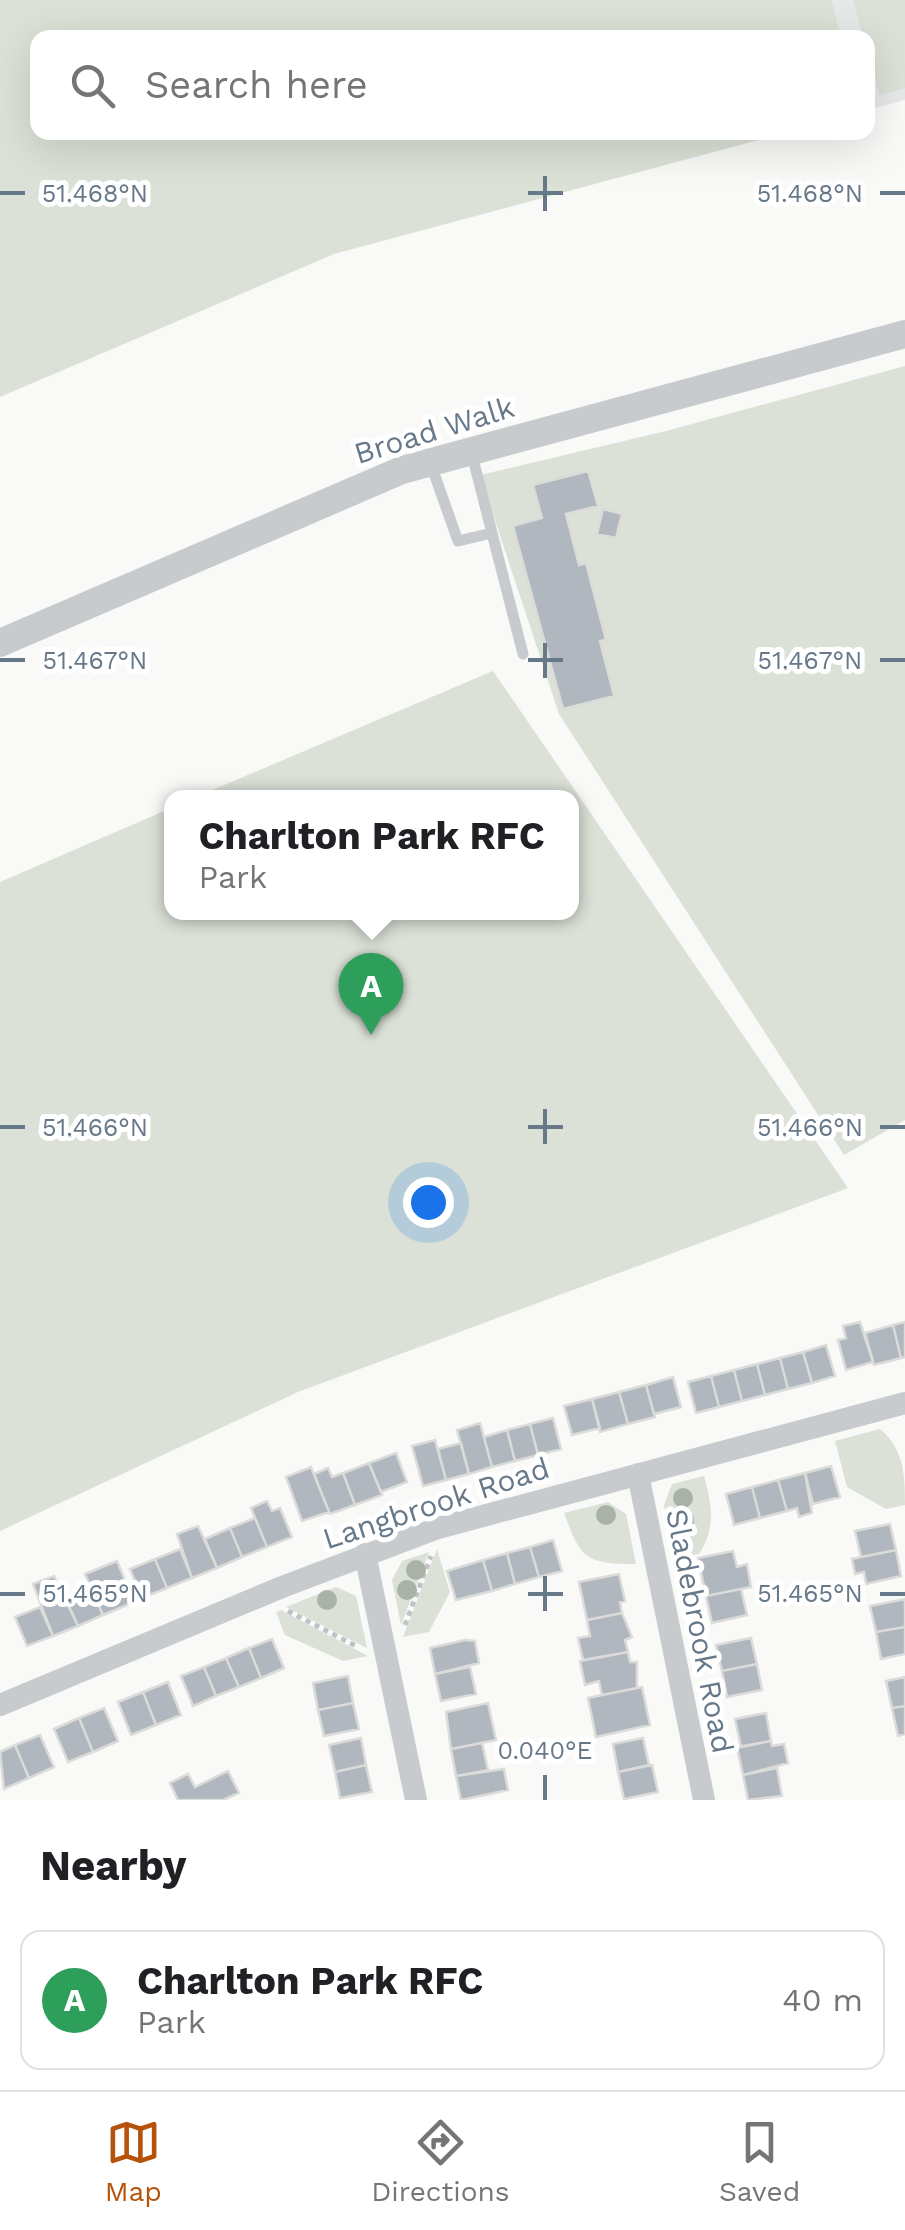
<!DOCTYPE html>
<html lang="en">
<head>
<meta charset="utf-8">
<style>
	:root { --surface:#fff; --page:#f6f6f6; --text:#202124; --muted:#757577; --line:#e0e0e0; --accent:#b45309 }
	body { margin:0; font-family:"Work Sans",sans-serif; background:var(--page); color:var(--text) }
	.you { position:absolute; left:428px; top:1202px; width:35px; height:35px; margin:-25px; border:8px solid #fff; border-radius:50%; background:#1a73e8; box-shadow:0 0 0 15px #1a73e833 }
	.badge { display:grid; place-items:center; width:65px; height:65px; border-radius:50%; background:var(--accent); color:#fff; font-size:32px; font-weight:700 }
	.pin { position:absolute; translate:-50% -82px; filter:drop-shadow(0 2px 5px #0008) }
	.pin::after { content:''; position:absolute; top:52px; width:35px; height:30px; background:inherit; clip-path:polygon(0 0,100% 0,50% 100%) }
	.popup { position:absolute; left:164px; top:790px; width:415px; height:130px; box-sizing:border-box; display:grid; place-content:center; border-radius:20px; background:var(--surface); filter:drop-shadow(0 2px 8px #0005); font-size:32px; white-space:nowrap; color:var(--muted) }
	.popup b { font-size:38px; color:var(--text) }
	.popup::after { content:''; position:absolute; left:50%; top:100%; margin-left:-20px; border:20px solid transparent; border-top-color:var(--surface) }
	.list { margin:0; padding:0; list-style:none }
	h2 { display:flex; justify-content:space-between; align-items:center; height:130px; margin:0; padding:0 40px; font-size:42px }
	h2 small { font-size:32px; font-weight:400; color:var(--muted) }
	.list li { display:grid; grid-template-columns:65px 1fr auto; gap:30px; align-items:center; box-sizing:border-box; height:140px; margin:0 20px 20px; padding:0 20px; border:2px solid var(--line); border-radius:20px }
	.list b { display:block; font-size:38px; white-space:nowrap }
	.list p { margin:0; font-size:32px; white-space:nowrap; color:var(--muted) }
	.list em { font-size:32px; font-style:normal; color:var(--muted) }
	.icon { flex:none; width:55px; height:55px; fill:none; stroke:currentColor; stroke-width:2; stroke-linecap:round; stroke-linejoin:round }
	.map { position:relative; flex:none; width:905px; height:1800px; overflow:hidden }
	.search { position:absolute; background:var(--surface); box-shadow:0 10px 40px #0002; left:30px; right:30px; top:30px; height:110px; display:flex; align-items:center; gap:25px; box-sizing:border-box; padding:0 35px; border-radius:20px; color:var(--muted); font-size:38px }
	.sheet { height:290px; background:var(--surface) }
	nav { display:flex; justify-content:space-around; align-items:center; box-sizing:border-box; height:140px; border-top:2px solid var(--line); background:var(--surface); font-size:28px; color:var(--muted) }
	nav a { display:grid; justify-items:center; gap:5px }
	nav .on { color:var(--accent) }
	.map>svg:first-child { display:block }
</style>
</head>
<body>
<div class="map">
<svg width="905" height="1800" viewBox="0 0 905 1800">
	<rect width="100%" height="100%" fill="#f9f9f7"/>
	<path fill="#e7e8e8" d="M832,0h73v100l-37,10v-72l-27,-1z"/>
	<path fill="#dbe1d7" d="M0,0h832l9,37 -803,1v94l746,1 -450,121 -334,143z
		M853,0h52v88l-26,7 -11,-57 -5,-1z
		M905,366v754l-61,35 -285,-441 -79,-239 186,-44z
		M493,671l355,517 -550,204 -298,139v-649l171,-74v104h400v-114l-375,-1z
		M880,1429c24,20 25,46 25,76l-19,4 -39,-22 -12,-46z
		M704,1476c8,28 12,53 -5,78l-24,5 -11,-54 8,-21z
		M608,1502l18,12 10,50c-49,0 -55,-4 -72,-51z
		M437,1549l13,43 -21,40 -26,5z
		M429,1552l-28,73 -9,-45 10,-19z
		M336,1587l20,9 11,52 -81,-41z
		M281,1610l87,46 -25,5 -58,-26 -9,-23z"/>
	<path fill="#b0b7be" stroke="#dbdbd9" stroke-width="2.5" d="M588,471l10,35 -32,8 13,51 7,-2 20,77 -6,1 14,55 -51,13 -50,-183 29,-8 -9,-33z
		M603,509l19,5 -6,24 -19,-4z
		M860,1322l13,40 -27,8 -8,-30 8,-2 -3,-12z
		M905,1322v35l-4,1 -8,-33z
		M893,1325l8,33 -27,7 -9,-32z
		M826,1345l9,31 -23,7 -9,-31z
		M803,1352l9,31 -24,6 -8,-31z
		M780,1358l8,31 -23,6 -8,-31z
		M757,1364l8,31 -23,6 -8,-31z
		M734,1370l8,31 -23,6 -8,-31z
		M711,1376l8,31 -23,6 -8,-31z
		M673,1377l8,30 -27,7 -8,-29z
		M646,1385l9,32 -27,7 -9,-32z
		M619,1392l9,32 -28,8 -8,-33z
		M592,1399l8,29 -28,7 -8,-29z
		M553,1418l8,31 -23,6 -8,-31z
		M480,1423l12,44 -23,7 -12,-44z
		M530,1424l8,31 -23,6 -8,-31z
		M507,1430l8,31 -23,6 -8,-30z
		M435,1440l11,40 -23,6 -11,-40z
		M461,1443l8,31 -23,6 -8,-31z
		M396,1453l11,29 -26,10 -12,-29z
		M369,1463l13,32 -27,10 -12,-32z
		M831,1466l9,31 -27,7 -8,-31z
		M311,1467l18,45 -27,9 -16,-44z
		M328,1468l4,9 11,-4 12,32 -25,9 -16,-40z
		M805,1473l7,40 -13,4 -2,-9 -10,3 -9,-31z
		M778,1480l9,31 -27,7 -8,-31z
		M752,1487l8,31 -26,7 -8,-31z
		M267,1501l5,10 8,-3 12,29 -25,10 -16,-39z
		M255,1518l12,29 -25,10 -12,-29z
		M890,1524l6,26 -35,7 -6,-26z
		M198,1526l19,42 -25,10 -15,-44z
		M230,1528l12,29 -25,11 -12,-29z
		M553,1540l9,31 -23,6 -9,-30z
		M530,1547l9,30 -24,7 -8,-31z
		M180,1549l12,29 -25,10 -12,-29z
		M896,1550l5,26 -35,8 -2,-12 -9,2 -3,-15z
		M733,1551l4,16 10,-3 4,23 -45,9 -8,-38z
		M507,1553l8,31 -23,7 -9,-31z
		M155,1559l12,29 -25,10 -12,-29z
		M483,1560l9,31 -36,9 -9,-29z
		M117,1561l17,41 -31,13 -18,-41z
		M619,1574l6,27 -5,1 2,11 -35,7 -8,-38z
		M54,1576l24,50 -25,10 -20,-52z
		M90,1586l13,29 -25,11 -13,-29z
		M741,1589l6,26 -35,8 -6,-27z
		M905,1599v28l-29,5 -6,-26z
		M40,1607l13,29 -26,10 -12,-29z
		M622,1613l10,24 -7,3 3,12 -45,8 -5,-22 12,-2 -3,-16z
		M905,1627v27l-24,5 -5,-27z
		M751,1638l6,26 -35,7 -6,-26z
		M272,1639l12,29 -23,10 -12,-30z
		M465,1640l10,1 4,22 -44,11 -5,-26z
		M249,1648l12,30 -22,9 -13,-29z
		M628,1652l2,10h7v26l-35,7 -3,-14 -14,4 -5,-24z
		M226,1658l13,29 -23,9 -12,-29z
		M757,1664l5,26 -35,7 -5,-26z
		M204,1667l12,29 -23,10 -12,-30z
		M470,1667l6,27 -35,7 -6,-27z
		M348,1676l5,27 -35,7 -5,-27z
		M905,1677v29l-13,2 -6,-27z
		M168,1682l13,33 -25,10 -13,-33z
		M642,1687l8,38 -54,12 -8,-39z
		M143,1692l13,33 -25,10 -13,-33z
		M353,1703l6,26 -35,7 -6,-26z
		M488,1703l8,37 -45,9 -5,-37z
		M905,1706v28l-7,2 -6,-28z
		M104,1708l14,33 -25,11 -14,-34z
		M766,1713l5,28 -30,6 -6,-28z
		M79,1718l14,34 -25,10 -14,-33z
		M40,1735l14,32 -25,11 -14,-33z
		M361,1738l5,27 -31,7 -6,-27z
		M643,1738l6,27 -31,7 -5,-28z
		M771,1741l1,5 12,-2 4,19 -45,12 -6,-28z
		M482,1743l6,27 -32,6 -5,-27z
		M15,1745l14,33 -25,11 -4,-37z
		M366,1765l6,27 -32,6 -5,-26z
		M652,1765l6,27 -34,7 -6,-27z
		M777,1768l5,28 -34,4 -5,-25z
		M504,1769l4,21 -47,10 -5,-24z
		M228,1771l11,22 -16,7h-45l-8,-17 18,-9 7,13z"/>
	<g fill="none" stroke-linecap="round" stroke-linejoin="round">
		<path stroke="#c0c3c5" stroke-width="5" stroke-dasharray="5 5" stroke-linecap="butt" d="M288,1611l70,36
			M405,1625l26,-69"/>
		<path stroke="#c7cbce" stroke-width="11" d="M471,451l52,203
			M430,462l28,79 34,-8"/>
		<path stroke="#c7cbce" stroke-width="22" d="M638,1474l66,326
			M365,1554l51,246
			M0,1705l282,-118 156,-59 467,-125"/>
		<path stroke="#c7cbce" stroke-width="28" d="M0,643l402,-173 503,-136"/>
	</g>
	<g fill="#a8b3a5">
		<circle cx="683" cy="1498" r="10"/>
		<circle cx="606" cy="1515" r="10"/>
		<circle cx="684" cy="1520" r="10"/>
		<circle cx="416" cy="1570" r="10"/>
		<circle cx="407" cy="1590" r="10"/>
		<circle cx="327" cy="1600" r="10"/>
	</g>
	<path fill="none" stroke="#677889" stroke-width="4" d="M545,176v35M0,193h25M528,193h35M880,193h25M545,643v35M0,660h25M528,660h35M880,660h25M545,1109v35M0,1127h25M528,1127h35M880,1127h25M545,1576v35M0,1594h25M528,1594h35M880,1594h25M545,1775v25"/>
	<g text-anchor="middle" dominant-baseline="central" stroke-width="10" stroke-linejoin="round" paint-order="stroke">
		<g font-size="30" fill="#677889" stroke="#fff">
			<text transform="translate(434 430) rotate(-17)">Broad Walk</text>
			<text transform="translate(436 1503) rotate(-18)">Langbrook Road</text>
			<text transform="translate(700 1631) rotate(79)">Sladebrook Road</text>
		</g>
	</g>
	<g font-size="25" text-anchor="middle" fill="#677889" stroke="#fff" stroke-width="10" stroke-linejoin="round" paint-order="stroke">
		<text x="95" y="202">51.468°N</text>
		<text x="810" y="202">51.468°N</text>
		<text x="95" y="669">51.467°N</text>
		<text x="810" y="669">51.467°N</text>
		<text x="95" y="1136">51.466°N</text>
		<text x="810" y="1136">51.466°N</text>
		<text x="95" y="1602">51.465°N</text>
		<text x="810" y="1602">51.465°N</text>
		<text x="545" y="1759">0.040°E</text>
	</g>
</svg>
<div class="you"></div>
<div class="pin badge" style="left:371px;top:1035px;background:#2e9e5b">A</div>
<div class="popup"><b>Charlton Park RFC</b>Park</div>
<div class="search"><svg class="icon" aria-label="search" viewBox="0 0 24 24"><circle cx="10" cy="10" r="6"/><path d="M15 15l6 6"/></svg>Search here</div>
</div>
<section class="sheet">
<h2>Nearby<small></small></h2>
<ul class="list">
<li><span class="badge" style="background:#2e9e5b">A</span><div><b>Charlton Park RFC</b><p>Park</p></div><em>40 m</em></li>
</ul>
</section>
<nav>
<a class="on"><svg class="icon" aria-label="map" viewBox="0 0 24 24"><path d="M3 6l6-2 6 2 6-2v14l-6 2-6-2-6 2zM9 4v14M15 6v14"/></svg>Map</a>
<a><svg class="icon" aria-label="directions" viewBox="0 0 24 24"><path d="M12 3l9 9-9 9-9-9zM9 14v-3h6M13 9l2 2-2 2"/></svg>Directions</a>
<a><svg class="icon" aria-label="saved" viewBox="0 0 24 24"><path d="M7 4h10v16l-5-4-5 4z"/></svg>Saved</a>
</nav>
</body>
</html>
